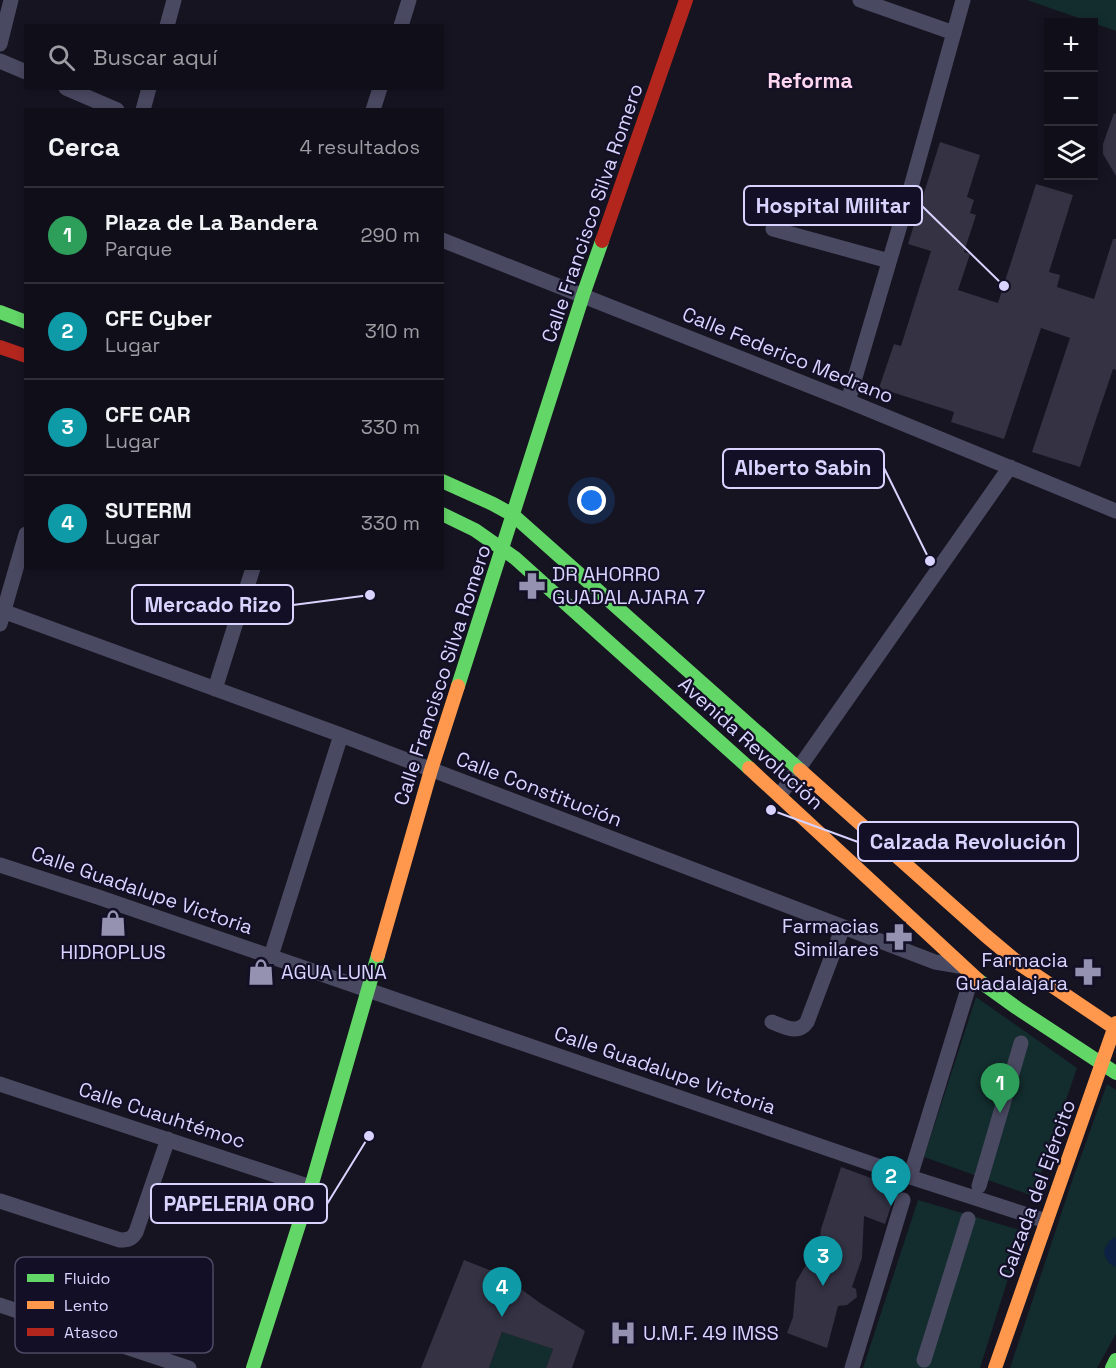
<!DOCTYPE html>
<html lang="es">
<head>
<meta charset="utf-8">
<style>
	:root { --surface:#100f19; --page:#191822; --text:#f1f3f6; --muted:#9c9ca2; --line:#302f38; --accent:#b45309 }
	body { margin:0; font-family:"Space Grotesk",sans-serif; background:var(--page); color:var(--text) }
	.controls { position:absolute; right:18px; top:18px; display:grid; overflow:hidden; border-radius:0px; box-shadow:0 3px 9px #0003 }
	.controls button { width:54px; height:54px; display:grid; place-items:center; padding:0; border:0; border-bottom:2px solid var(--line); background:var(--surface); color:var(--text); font:30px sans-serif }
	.you { position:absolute; left:592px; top:501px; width:21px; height:21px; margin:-15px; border:4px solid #fff; border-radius:50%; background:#1a73e8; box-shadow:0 0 0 9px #1a73e833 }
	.badge { display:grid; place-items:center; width:39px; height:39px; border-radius:50%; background:var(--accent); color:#fff; font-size:20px; font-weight:700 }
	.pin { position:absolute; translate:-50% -50px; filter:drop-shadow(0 2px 3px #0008) }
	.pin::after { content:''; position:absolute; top:32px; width:21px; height:18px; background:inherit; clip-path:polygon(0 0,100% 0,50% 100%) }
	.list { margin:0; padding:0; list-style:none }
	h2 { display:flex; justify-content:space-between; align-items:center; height:78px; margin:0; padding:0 24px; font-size:26px }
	h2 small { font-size:20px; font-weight:400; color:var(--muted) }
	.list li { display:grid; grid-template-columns:39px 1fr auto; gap:18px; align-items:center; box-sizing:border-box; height:96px; padding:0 24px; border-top:2px solid var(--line) }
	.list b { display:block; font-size:22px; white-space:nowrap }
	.list p { margin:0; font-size:20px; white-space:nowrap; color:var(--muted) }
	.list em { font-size:20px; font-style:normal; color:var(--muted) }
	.icon { flex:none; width:33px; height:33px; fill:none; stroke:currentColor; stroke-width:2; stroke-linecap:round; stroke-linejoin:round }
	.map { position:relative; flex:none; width:1116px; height:1368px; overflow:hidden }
	.search { position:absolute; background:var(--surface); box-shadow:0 3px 9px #0003; left:24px; top:24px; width:420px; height:66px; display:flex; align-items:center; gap:15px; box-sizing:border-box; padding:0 21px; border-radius:0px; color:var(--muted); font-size:22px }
	.panel { position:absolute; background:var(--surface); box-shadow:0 3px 9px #0003; left:24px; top:108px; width:420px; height:462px; border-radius:0px }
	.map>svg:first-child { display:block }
</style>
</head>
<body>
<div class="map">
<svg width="1116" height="1368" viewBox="0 0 1116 1368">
	<rect width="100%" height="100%" fill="#161421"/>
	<path fill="#132c2d" d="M1027,0h89v31z
		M976,997l101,71 -44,128 -109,-39z
		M1107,1084l9,6v244l-19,34h-87l62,-187z
		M918,1200l105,31 -43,137h-117z
		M502,1332l51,17 -7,19h-57z"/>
	<path fill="#0d2144" d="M1116,1237v30c-8,-3 -11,-8 -12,-17l6,-10z"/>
	<path fill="#343243" d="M1114,113l2,1v62l-13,-22v-10z
		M940,142l40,13 -13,42 7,3 -4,13 6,2 -12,37 6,2 -12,36 40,13 38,-119 37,11 -24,77 11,3 -3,12 37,12 19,-60h3v131l-3,-1 -33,98 -48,-15 38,-114 -29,-10 -37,111 -53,-17 3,-10 -75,-24 15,-44 7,2 30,-95 -23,-7z
		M841,1167l57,21 -4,9 -9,27 -21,-8 -2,42 -10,29 4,2 1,8 -10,8 -9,1 -11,42 -40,-15 6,-16 3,-35 11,-19 12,-17 2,-17z
		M464,1260l38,15 38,28 45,28 -13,37h-26l7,-19 -51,-17 -13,36h-68z"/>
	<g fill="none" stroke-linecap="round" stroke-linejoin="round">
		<path stroke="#4a4962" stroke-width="15" d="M860,0l94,33
			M167,26l7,-26
			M401,26l8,-26
			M0,44l11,-44
			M0,61l26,11
			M66,88l51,22
			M143,110l6,-22
			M373,110l7,-22
			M773,229l116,32
			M442,240l406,161 268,110
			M848,401l58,-196 57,-205
			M0,610l341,125 594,227 24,4
			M0,624l26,-90
			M215,689l38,-121
			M780,795l230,-328
			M0,865l98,32 812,280 136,44
			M271,956l70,-221
			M772,1022c13,5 26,13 35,0l36,-95
			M0,1084l311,103
			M910,1177l62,-201
			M979,1186l42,-143
			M0,1201l120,39c8,0 12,-1 16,-8l32,-93
			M0,1305l189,63
			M924,1360l44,-141
			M852,1368l51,-168"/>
		<path stroke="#63d668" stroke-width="14" d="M0,312l26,10
			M442,481l51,23 20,11 287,255
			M442,514l33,16 40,28 234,210
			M458,686l125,-391 19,-54
			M978,980l39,28 99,65
			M253,1368l58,-181 67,-232
			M1112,1368l4,-8"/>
		<path stroke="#ff974d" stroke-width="14" d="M749,768l229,212
			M800,770l185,165 36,30 95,64
			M378,955l53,-185 27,-84
			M995,1368l121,-345"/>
		<path stroke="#b3261e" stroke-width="14" d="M602,241l84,-241
			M0,347l26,9"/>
	</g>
	<defs>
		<symbol id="pharmacy-bare" viewBox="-9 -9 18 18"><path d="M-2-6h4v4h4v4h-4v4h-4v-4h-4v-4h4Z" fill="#9591b1" stroke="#130f26" stroke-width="2.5" paint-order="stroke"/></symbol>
		<symbol id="shop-bare" viewBox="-9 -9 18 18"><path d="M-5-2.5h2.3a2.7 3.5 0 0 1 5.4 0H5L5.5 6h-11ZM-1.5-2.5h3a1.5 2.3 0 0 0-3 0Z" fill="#9591b1" stroke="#130f26" stroke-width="2.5" paint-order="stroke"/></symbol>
		<symbol id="hospital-bare" viewBox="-9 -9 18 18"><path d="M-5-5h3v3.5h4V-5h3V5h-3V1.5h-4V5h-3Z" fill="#9591b1" stroke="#130f26" stroke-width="2.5" paint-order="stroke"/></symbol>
	</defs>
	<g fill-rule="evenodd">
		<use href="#pharmacy-bare" x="513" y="567" width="38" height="38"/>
		<use href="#shop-bare" x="94" y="904" width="38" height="38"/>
		<use href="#pharmacy-bare" x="880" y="918" width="38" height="38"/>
		<use href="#shop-bare" x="242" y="953" width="38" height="38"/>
		<use href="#pharmacy-bare" x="1069" y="953" width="38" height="38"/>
		<use href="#hospital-bare" x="604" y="1314" width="38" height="38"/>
	</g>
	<g text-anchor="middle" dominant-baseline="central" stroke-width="4.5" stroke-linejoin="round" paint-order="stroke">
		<g font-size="20" fill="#d9d4ff" stroke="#130f26">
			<text transform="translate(592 213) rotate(-71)">Calle Francisco Silva Romero</text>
			<text transform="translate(788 355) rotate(22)">Calle Federico Medrano</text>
			<text transform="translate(442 675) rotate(-72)">Calle Francisco Silva Romero</text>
			<text transform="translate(751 743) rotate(42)">Avenida Revolución</text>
			<text transform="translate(539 789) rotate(21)">Calle Constitución</text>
			<text transform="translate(142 890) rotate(19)">Calle Guadalupe Victoria</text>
			<text transform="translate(665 1070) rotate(19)">Calle Guadalupe Victoria</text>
			<text transform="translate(162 1115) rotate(18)">Calle Cuauhtémoc</text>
			<text transform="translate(1037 1189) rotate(-70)">Calzada del Ejército</text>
		</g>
		<g font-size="20" fill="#d9d4ff" stroke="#130f26" text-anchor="start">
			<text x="552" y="574">DR AHORRO<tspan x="552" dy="23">GUADALAJARA 7</tspan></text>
			<text x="879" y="926" text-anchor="end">Farmacias<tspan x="879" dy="23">Similares</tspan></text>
			<text x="113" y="952" text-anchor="middle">HIDROPLUS</text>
			<text x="1068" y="960" text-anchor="end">Farmacia<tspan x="1068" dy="23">Guadalajara</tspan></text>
			<text x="281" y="972">AGUA LUNA</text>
			<text x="643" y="1333">U.M.F. 49 IMSS</text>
		</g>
		<g font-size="21" font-weight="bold" fill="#ffd6f0" stroke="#130f26">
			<text x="810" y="80">Reforma</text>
		</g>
	</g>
	<rect x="15" y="1257" width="198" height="96" rx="9" fill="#130f26" stroke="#4e4a67" stroke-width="1.5"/>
	<rect x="27" y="1274" width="27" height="8" fill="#63d668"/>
	<rect x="27" y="1301" width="27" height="8" fill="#ff974d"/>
	<rect x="27" y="1328" width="27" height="8" fill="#b3261e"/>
	<g font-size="16" fill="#d9d4ff">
		<text x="64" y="1284">Fluido</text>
		<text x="64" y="1311">Lento</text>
		<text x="64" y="1338">Atasco</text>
	</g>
	<path fill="none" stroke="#d9d4ff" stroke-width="2" d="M1004 286L922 206M930 561L884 468M370 595L293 605M771 810L858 842M369 1136L327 1204"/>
	<g fill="#d9d4ff" stroke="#130f26" stroke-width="2">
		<circle cx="1004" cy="286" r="6"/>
		<circle cx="930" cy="561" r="6"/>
		<circle cx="370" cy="595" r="6"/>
		<circle cx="771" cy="810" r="6"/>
		<circle cx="369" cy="1136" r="6"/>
	</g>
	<g fill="#130f26" stroke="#d9d4ff" stroke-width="2">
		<rect x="744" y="186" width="178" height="39" rx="6"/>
		<rect x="723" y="449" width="161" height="39" rx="6"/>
		<rect x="132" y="585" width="161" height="39" rx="6"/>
		<rect x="858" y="822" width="220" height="39" rx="6"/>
		<rect x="151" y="1184" width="176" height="39" rx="6"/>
	</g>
	<g font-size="21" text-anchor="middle" font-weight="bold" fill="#d9d4ff">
		<text x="833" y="213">Hospital Militar</text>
		<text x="803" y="475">Alberto Sabin</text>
		<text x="213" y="612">Mercado Rizo</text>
		<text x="968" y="849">Calzada Revolución</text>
		<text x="239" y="1211">PAPELERIA ORO</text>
	</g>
</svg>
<div class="controls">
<button>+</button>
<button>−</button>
<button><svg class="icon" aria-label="layers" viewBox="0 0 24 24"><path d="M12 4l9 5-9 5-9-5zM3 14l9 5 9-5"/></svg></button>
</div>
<div class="you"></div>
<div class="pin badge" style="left:1000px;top:1113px;background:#2e9e5b">1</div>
<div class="pin badge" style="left:891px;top:1206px;background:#0f9aa8">2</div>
<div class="pin badge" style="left:823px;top:1286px;background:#0f9aa8">3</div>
<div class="pin badge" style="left:502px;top:1317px;background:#0f9aa8">4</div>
<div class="search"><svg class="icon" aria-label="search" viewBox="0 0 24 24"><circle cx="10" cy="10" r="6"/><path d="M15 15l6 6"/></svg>Buscar aquí</div>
<section class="panel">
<h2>Cerca<small>4 resultados</small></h2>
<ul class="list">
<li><span class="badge" style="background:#2e9e5b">1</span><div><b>Plaza de La Bandera</b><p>Parque</p></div><em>290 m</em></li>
<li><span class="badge" style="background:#0f9aa8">2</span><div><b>CFE Cyber</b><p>Lugar</p></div><em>310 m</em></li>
<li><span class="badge" style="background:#0f9aa8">3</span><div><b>CFE CAR</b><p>Lugar</p></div><em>330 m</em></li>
<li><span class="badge" style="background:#0f9aa8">4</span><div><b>SUTERM</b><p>Lugar</p></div><em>330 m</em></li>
</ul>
</section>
</div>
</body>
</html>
